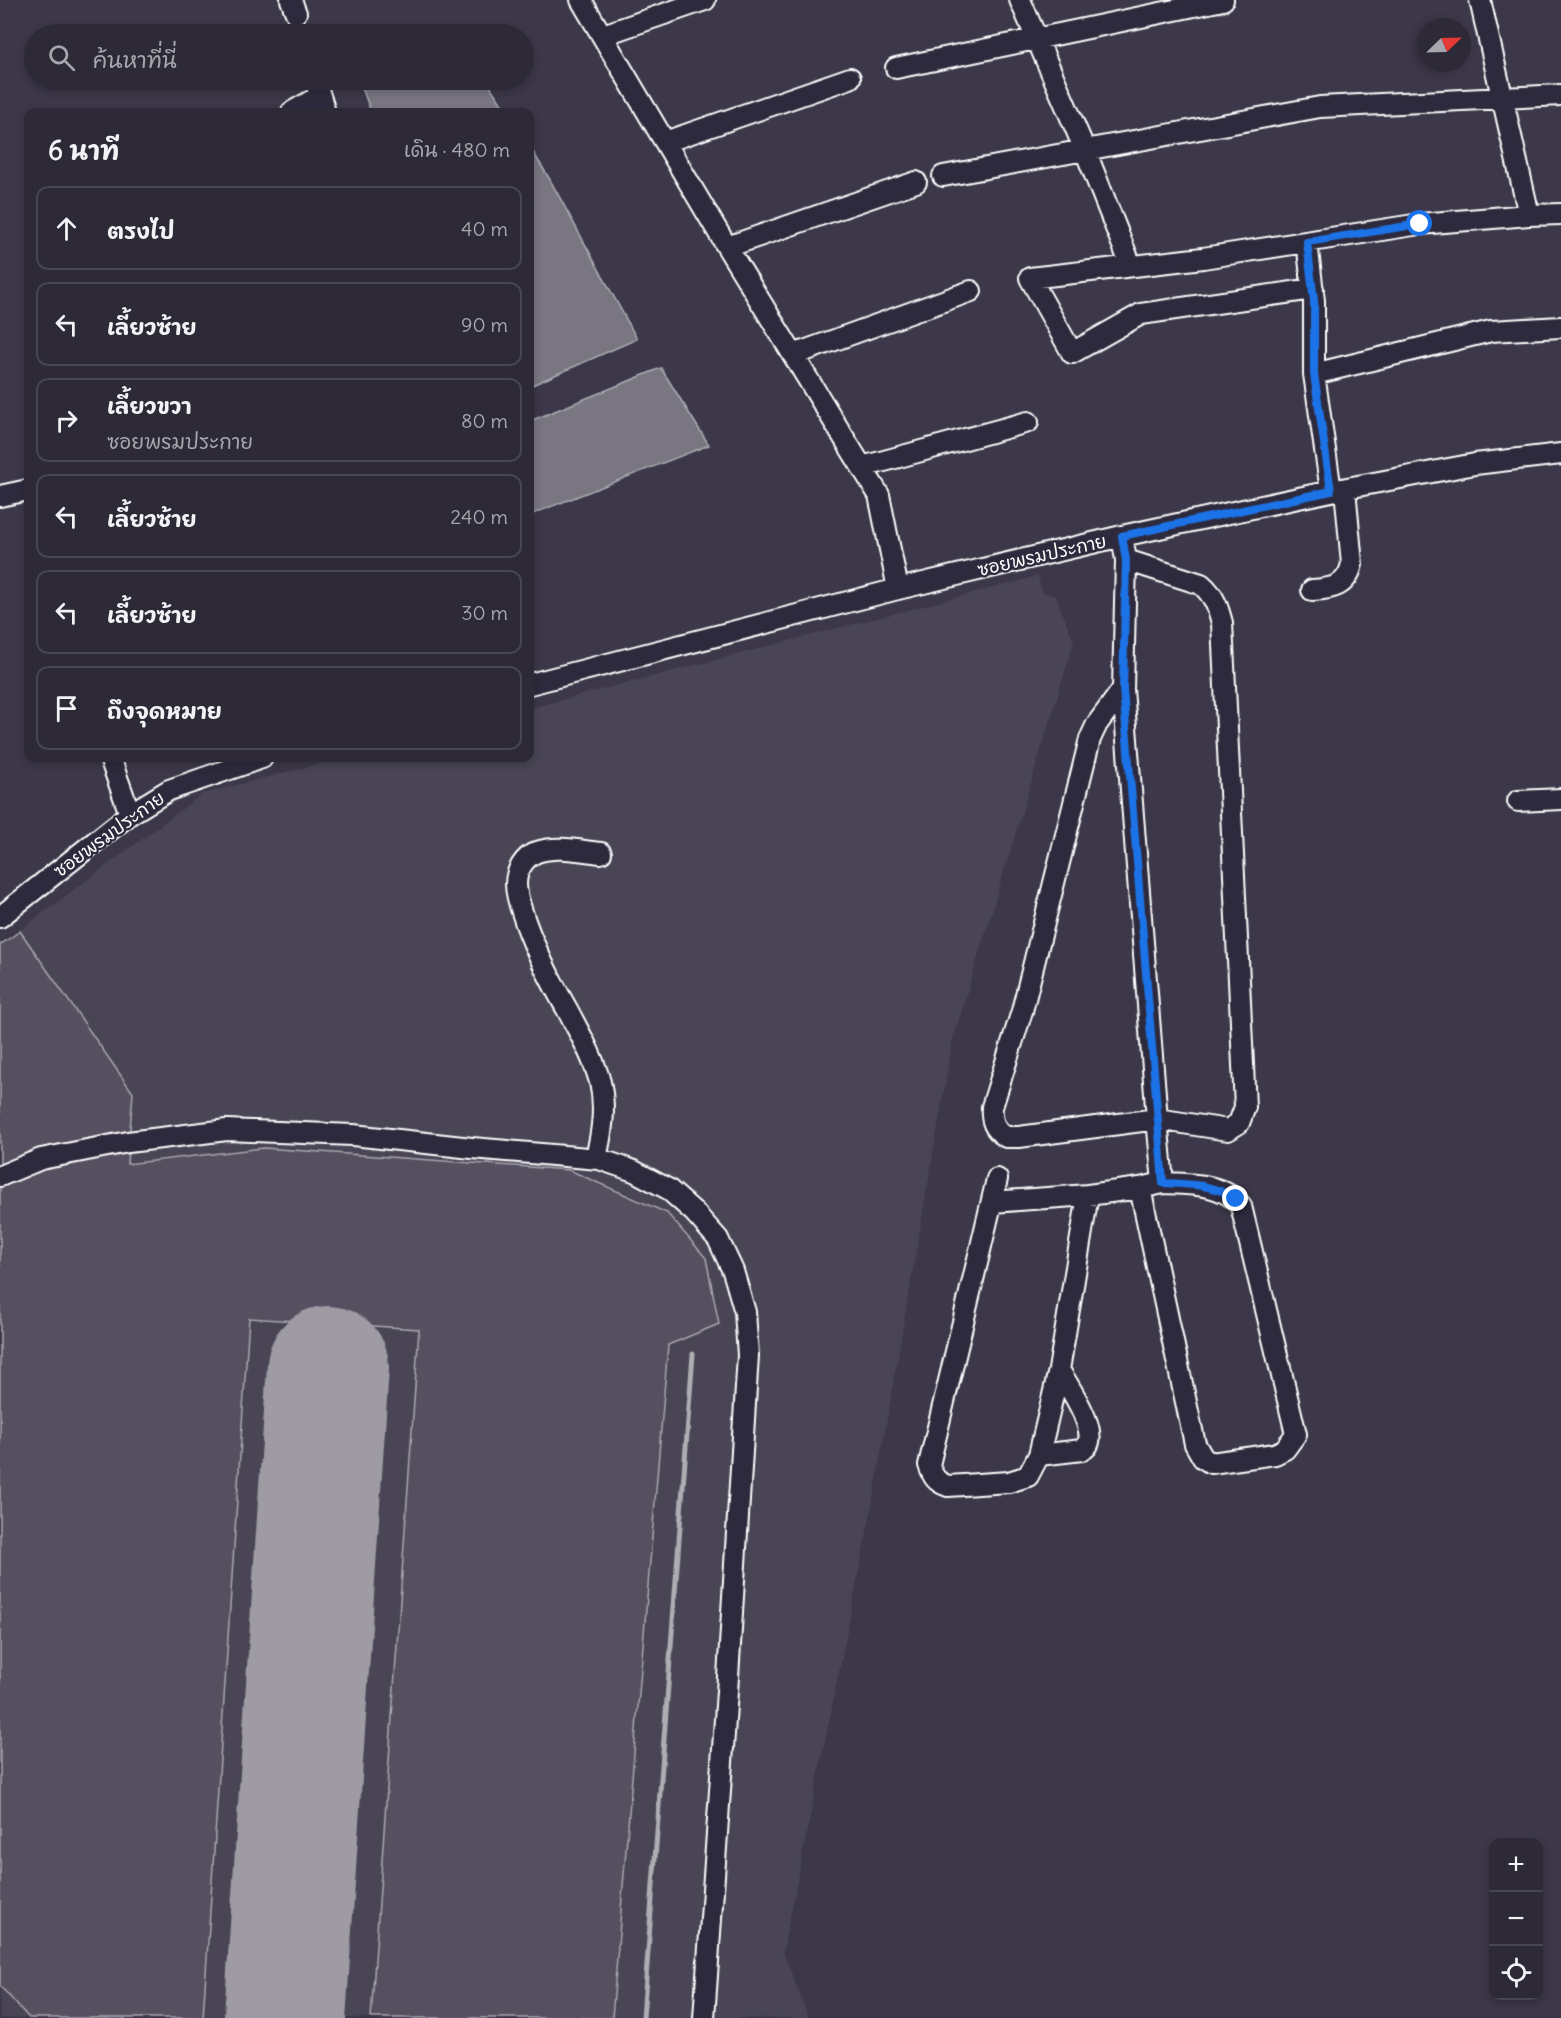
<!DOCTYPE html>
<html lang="th">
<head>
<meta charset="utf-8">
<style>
	:root { --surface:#2d2937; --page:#393542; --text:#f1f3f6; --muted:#a7a6ad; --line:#484552 }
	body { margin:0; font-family:Delius,"Playpen Sans Thai",sans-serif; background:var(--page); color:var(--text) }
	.controls { position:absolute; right:18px; bottom:18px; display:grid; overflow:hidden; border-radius:12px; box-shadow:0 3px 9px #0003 }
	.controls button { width:54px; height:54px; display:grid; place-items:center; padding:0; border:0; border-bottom:2px solid var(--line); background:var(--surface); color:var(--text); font:30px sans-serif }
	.compass { position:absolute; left:1417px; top:18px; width:54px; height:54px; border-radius:50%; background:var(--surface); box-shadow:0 3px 9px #0003; rotate:67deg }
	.stop { position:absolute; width:18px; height:18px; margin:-14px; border:4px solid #1a73e8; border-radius:50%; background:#fff }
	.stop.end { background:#1a73e8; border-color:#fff; box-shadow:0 2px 6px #0008 }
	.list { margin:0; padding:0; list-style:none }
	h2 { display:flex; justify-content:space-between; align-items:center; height:78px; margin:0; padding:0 24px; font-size:26px }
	h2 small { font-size:20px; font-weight:400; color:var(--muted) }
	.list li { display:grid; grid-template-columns:39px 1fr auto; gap:18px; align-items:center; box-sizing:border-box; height:84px; margin:0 12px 12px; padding:0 12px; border:2px solid var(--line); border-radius:12px }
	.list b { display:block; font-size:22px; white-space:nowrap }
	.list p { margin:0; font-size:20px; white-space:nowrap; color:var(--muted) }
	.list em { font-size:20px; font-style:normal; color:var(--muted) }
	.icon { flex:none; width:33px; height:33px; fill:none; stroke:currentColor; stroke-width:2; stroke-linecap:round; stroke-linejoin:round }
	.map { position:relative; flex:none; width:1561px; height:2018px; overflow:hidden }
	.search { position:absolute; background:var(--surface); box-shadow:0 3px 9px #0003; left:24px; top:24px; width:510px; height:66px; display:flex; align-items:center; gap:15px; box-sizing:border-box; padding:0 21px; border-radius:33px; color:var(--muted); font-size:22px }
	.panel { position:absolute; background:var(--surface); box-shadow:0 3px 9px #0003; left:24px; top:108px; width:510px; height:654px; border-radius:12px }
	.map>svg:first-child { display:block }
</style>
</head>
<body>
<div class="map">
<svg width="1561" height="2018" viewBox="0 0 1561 2018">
	<rect width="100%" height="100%" fill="#3c3749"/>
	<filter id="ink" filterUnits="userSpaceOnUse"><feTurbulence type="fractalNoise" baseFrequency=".0167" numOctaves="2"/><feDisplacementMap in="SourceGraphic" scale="12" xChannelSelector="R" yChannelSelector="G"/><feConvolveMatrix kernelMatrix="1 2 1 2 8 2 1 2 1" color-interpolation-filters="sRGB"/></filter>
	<g filter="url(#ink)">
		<path fill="#494455" d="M1038,576l4,16 14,4 18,46 -121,397 -82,473 -88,440 26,66h-809v-1073l202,-151 139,-36h189v-50z"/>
		<path fill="#555060" stroke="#aaa8b0" stroke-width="1.5" d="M20,931l113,162 -6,71 137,-16 305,22 98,43 39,45 13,66 -51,21 -56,673h-241l48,-689 -170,-11 -46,700h-174l-29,-32v-1041z"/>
		<path fill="#797682" stroke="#afadb4" stroke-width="1.5" d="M359,80h127l21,32h-136z
			M530,147l19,31 88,161 -107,47v-163l3,-20 -3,-8z
			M661,368l48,77 -179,70v-94z"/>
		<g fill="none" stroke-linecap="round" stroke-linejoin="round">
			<path stroke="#afadb4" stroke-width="5" d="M643,2018l50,-664"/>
			<path stroke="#9e9ba4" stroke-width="122" d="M285,2018l43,-651"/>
			<defs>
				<path id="minor" d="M291,0l5,13
					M581,0l146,247 152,248 19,94
					M1020,0l65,150 46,116
					M1480,0l49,215
					M603,35l102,-35
					M896,68l327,-68
					M315,80l10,32
					M292,112l28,-16
					M665,142l185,-64
					M943,176l377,-69 241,-12
					M1307,242l7,59v73l17,117
					M727,247l189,-65
					M1313,289l-172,25 -69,39 -42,-75 173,-20 217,-34 109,-9 32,-1
					M793,355l178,-64
					M1314,374l177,-43 70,-4
					M862,467l166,-45
					M0,496l28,-6
					M1122,536l4,24 -3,129 34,430 -138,18h-13c-12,-8 -15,-16 -14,-30l30,-96 68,-272 7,-15 26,-35
					M1126,560l75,24c13,11 17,23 21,39l23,484 -6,16 -11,7 -71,-11 6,64c27,1 61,0 78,23l55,228 -11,15 -10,5 -64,9 -8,-5 -8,-14 -55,-256 23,-5
					M1312,590c21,-1 35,-4 40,-26l-7,-75
					M530,684l368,-95 224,-53 209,-45 144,-27 86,-10
					M110,758l20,56
					M1518,801l43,-2
					M0,917l130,-103 39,-24 93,-32
					M596,1158c6,-26 10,-50 4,-76 -7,-26 -20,-48 -32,-71 -16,-28 -31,-57 -42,-87 -4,-13 -10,-26 -10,-40 0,-13 8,-27 21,-32 19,-7 44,-1 64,1
					M0,1176l41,-17 87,-17 99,-12 126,5 119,13 127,11 35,12 34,18 26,23 24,27 15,32 12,41 3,43 -20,322 -24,341
					M997,1179l-68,286c4,12 7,17 19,21l61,-4 19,-6 11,-21 20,-85 29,-175 52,-7
					M992,1202l96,-7
					M1039,1455l43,-5c23,-12 -14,-64 -23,-80"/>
			</defs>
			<use href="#minor" stroke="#fff" stroke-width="24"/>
			<use href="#minor" stroke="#2f2a3d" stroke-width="20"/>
		</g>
	</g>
	<g fill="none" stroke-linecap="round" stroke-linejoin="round" filter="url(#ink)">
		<path stroke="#1a73e8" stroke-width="8" d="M1236,1199c-22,-15 -47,-15 -73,-16l-40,-494 3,-129 -4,-24 209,-45 -17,-117v-73l-7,-59 113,-18"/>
	</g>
	<g text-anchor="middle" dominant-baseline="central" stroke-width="4.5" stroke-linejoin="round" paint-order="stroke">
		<g font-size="18" fill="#fff" stroke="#2f2a3d">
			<text transform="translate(1042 555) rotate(-13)">ซอยพรมประกาย</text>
			<text transform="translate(109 834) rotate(-36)">ซอยพรมประกาย</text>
		</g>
	</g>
</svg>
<div class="controls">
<button>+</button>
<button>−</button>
<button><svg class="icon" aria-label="locate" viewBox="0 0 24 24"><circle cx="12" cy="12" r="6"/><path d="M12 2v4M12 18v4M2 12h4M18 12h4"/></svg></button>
</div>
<svg class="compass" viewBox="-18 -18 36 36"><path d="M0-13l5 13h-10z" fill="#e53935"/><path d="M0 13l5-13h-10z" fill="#a7a6ad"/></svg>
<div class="stop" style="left:1420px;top:224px"></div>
<div class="stop end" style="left:1236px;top:1199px"></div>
<div class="search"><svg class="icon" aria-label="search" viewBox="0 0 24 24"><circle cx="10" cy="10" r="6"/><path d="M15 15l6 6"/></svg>ค้นหาที่นี่</div>
<section class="panel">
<h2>6 นาที<small>เดิน · 480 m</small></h2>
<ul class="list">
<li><svg class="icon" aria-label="ahead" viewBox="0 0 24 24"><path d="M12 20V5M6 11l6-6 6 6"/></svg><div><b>ตรงไป</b></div><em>40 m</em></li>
<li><svg class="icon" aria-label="left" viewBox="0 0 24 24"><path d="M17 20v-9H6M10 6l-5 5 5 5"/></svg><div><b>เลี้ยวซ้าย</b></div><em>90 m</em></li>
<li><svg class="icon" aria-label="right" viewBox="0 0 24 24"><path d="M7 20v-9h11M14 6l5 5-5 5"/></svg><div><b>เลี้ยวขวา</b><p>ซอยพรมประกาย</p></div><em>80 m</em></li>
<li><svg class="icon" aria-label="left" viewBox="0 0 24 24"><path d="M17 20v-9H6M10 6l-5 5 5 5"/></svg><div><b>เลี้ยวซ้าย</b></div><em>240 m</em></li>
<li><svg class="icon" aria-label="left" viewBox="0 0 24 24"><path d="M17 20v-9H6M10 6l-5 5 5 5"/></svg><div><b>เลี้ยวซ้าย</b></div><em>30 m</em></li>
<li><svg class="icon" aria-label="arrive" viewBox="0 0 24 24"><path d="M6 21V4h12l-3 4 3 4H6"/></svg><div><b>ถึงจุดหมาย</b></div></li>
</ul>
</section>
</div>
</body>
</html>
